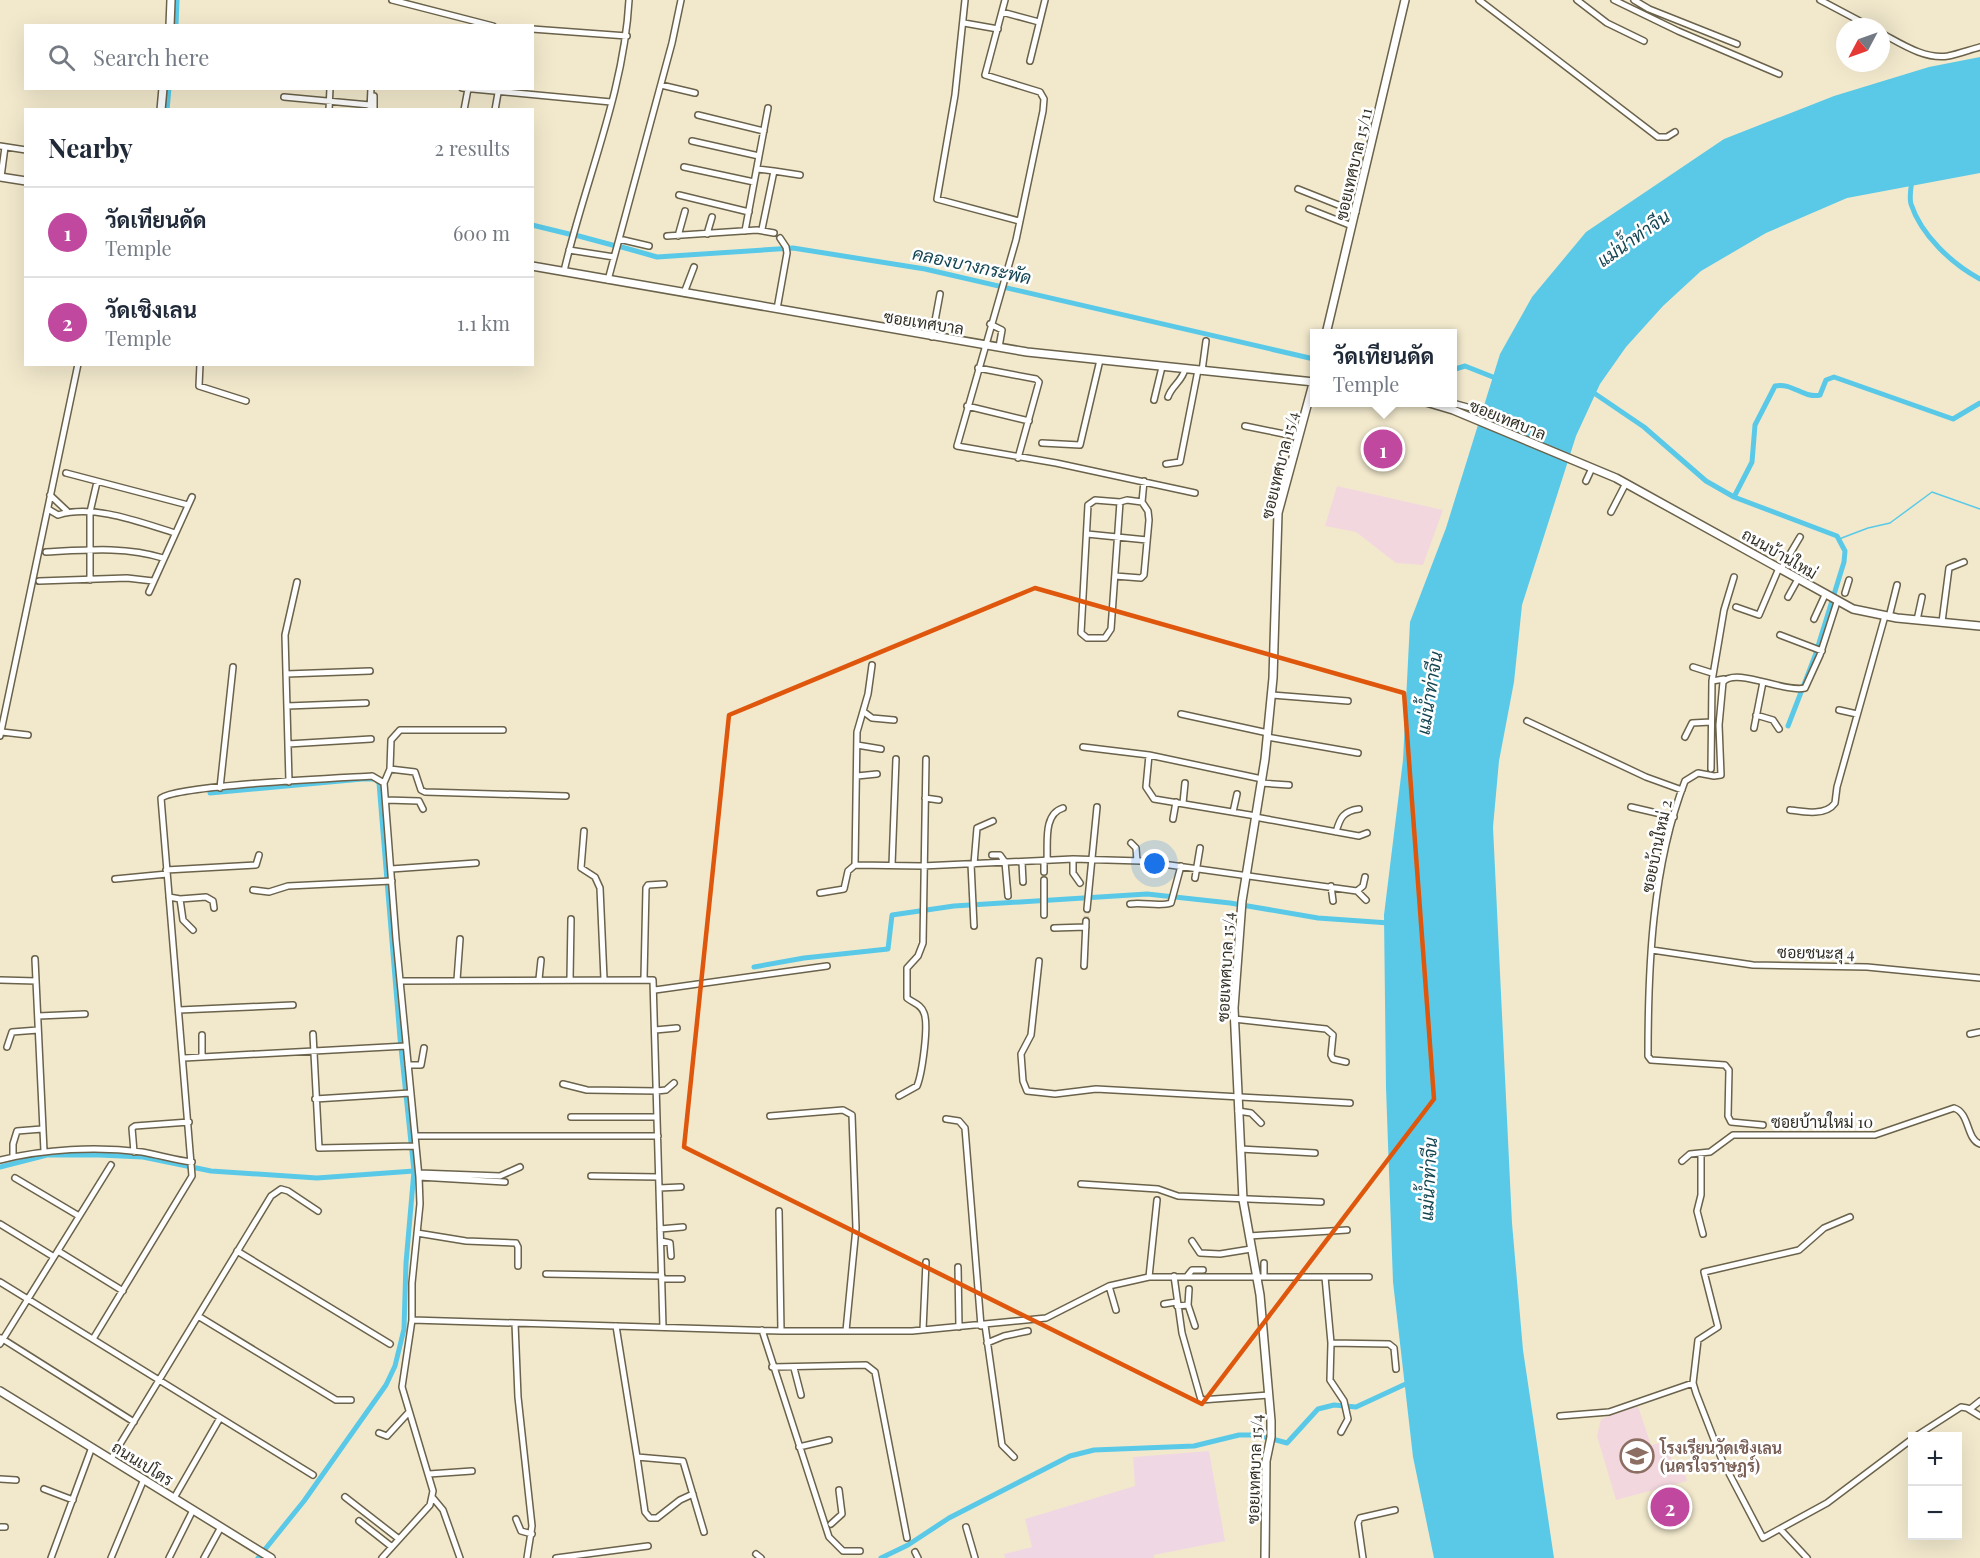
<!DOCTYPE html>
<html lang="en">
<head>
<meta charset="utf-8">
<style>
	:root { --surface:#fff; --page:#f2f2f3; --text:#1f2937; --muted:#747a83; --line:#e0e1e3; --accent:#c0489e }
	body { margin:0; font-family:"Playfair Display",Sarabun,serif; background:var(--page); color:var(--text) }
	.controls { position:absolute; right:18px; bottom:18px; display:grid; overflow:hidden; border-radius:0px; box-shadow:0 6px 24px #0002 }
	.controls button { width:54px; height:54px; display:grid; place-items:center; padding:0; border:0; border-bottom:2px solid var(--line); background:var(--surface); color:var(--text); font:30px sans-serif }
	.compass { position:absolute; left:1836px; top:18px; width:54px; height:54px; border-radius:50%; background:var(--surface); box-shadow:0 6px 24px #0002; rotate:229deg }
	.you { position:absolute; left:1155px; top:864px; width:21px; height:21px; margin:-15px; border:4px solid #fff; border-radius:50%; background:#1a73e8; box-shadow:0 0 0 9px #1a73e833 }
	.badge { display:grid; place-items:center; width:39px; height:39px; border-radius:50%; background:var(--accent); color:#fff; font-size:20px; font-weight:700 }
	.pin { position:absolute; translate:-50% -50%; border:3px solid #fff; box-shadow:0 2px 6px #0006 }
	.popup { position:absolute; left:1310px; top:329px; width:147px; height:78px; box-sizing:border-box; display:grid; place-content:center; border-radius:0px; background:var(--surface); filter:drop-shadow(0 2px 4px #0005); font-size:20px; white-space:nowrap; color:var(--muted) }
	.popup b { font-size:22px; color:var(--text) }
	.popup::after { content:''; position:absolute; left:50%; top:100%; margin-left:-12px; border:12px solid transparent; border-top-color:var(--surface) }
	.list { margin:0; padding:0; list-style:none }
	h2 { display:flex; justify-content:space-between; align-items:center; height:78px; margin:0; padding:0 24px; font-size:26px }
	h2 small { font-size:20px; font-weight:400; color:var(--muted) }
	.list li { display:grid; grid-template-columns:39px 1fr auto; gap:18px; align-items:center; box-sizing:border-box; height:90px; padding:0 24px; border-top:2px solid var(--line) }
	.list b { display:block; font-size:22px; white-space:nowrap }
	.list p { margin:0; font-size:20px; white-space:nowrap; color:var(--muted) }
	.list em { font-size:20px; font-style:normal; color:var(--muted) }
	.icon { flex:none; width:33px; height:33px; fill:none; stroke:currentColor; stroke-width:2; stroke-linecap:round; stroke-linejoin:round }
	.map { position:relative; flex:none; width:1980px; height:1558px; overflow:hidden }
	.search { position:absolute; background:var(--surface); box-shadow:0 6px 24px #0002; left:24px; top:24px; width:510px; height:66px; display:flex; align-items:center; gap:15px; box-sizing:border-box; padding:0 21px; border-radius:0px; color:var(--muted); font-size:22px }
	.panel { position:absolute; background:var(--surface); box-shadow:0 6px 24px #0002; left:24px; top:108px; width:510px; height:258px; border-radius:0px }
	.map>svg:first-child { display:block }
</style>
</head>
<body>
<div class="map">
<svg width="1980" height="1558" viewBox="0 0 1980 1558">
	<rect width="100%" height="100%" fill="#f2e9cd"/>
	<path fill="#efd8e3" d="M1209,1451l16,90 -71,14v3h-149l-1,-4 28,-7 -7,-28 110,-33 -2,-29z"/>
	<path fill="#f2d8de" d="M1337,486l106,24 -20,55 -27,-2 -40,-31 -31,-6z
		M1638,1406l13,39 15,-3 9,27 8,-2 4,14 -71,19 -19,-64 4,-17z"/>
	<path fill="#5ac9e7" d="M1980,57v116l-133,25 -81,35 -65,38 -38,35 -37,41 -26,37 -24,52 -54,169 -8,77 -15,79 -6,66 19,396 11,127 31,208h-120l-21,-101 -20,-175 -7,-194 -2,-173 19,-155 7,-138 36,-94 54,-174 32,-57 54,-65 138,-93 110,-43 95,-29z"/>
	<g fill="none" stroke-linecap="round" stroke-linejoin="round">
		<path stroke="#5ac9e7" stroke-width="1.5" d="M1839,539l29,-11 22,-5 42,-31 48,17"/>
		<path stroke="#5ac9e7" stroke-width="5" d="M176,26l1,-26
			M167,110l2,-22
			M1912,180c-1,7 -3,17 -1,24 10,31 41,60 69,75
			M532,225l37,9
			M575,235l41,11
			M618,246l39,11 136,-9 132,21 389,90
			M1452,370l13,-4 33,13
			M1591,391l53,36 62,54 28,16 103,39 8,15 -1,11 -29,94 -27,70
			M1734,497l18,-35 3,-37 20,-39c17,-4 29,13 45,9l6,-15 8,-3 119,42 27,-16
			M210,793l152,-14h13l4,4 21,255 14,133 -8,92 -2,66 -9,37 -9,19 -82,116 -46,57
			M754,967l50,-9 84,-9 4,-34 62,-9 193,-12 83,9 88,15 71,5
			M0,1167l47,-12h52l44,2 68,14 106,7 97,-7
			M881,1558l27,-13 41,-27 121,-62 24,-6 100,-4 45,-11h19l29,8 31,-34 16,-4 22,2 54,-25"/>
		<path stroke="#ccc4ab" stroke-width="5" stroke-dasharray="5 2.5" stroke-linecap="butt" d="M1086,921l1,-12"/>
		<defs>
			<path id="minor" d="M392,0l101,26
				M965,0l-10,95 -18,104 82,22
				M1005,0l-20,75 55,17 4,7 -1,12 -27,129 -59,206 99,17 139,30
				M1479,0l179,137h9l8,-5
				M1577,0l30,23 37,18
				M1614,0l64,31 101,43
				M1634,0l15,9 88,35
				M1820,0l51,27
				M1002,12l37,10
				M964,23l34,6
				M532,29l95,7
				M1881,33c19,10 44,27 67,23 10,-2 21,-6 32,-9
				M1030,61l15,-61
				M661,85l34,8
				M462,88l149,14
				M284,97l86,8
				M329,110l1,-22
				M370,110l1,-22
				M374,110v-14
				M464,110l4,-21
				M495,110l3,-17
				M698,115l66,16
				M692,141l67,15
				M0,146l26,4
				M684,167l70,15
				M757,169l17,2 -12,58
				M774,171l26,4
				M1,177l4,-30
				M1298,189l58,23
				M679,195l70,17
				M1309,209l43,17
				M745,231l23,-123
				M707,234l5,-17
				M667,236l90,-6 17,3
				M678,236l7,-25
				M619,239l30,7
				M569,250l45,7
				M564,271c21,-90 60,-178 65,-271
				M608,280l64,-237 9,-43
				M684,293l10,-26
				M777,309l10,-56 -1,-6 -6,-9
				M990,324l12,6 -3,17
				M932,337l8,-43
				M200,364l-1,22 47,15
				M978,368l58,11 3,3 -21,76
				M1202,371l4,-30
				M1168,397c4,-12 14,-15 17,-28
				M1154,400l8,-33
				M1449,402l22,6
				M967,406l62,15
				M1245,426l54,11
				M1042,443l38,2 20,-85
				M1166,464l14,-2 18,-92
				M66,473l122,32
				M1586,481l6,-13
				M50,495l17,16
				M1120,502l-25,-2 -7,5 -7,128 6,5h18l6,-9 9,-127 7,-2 15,2
				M48,509l10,6c36,-11 81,7 117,18
				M1611,512l15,-29
				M1087,534l60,6
				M46,552c39,-2 79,-6 117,6
				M1781,569l19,-32
				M1115,576l26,2 3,-3 5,-55 -1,-9 -6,-9 2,-21
				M90,580v-68l7,-30
				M39,581l88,-3 26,3
				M149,592l43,-95
				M1845,593l4,-13
				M1788,597l10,-18
				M1736,607l23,8 20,-47
				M1889,617l8,-32
				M1814,619l11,-24
				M1917,620l5,-23
				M1942,622l7,-54 15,-6
				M1780,635l42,16
				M1693,667l19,6
				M286,674l84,-3
				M1712,681l12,-71 10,-33
				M1272,695l76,6
				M287,706l79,-3
				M1839,710l18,4
				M864,712l8,6 22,2
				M1181,714l87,19
				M1756,715l17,5 6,9
				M1527,721l119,56 36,13
				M1754,728l9,-46
				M2,732l26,3
				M0,736l78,-372
				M1267,737l91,16
				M1685,737l7,-14 19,-1
				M288,744l83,-5
				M857,745l24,4
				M1083,747l66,8 113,24
				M1149,755l-3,32 8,12 102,17
				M390,769l25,3 6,18 4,2 141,4
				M1711,769l1,-88 12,-2
				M857,776l20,-2
				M289,782l-4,-147 12,-53
				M384,783l6,-14 1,-29 9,-10h103
				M1261,783l28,2
				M220,788l13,-121
				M925,798l14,2
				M386,800l33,1 4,8
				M1183,803l2,-20
				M1631,807l43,10
				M1790,810c14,2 36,6 45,-7l2,-16 48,-171
				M1233,812l4,-18
				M1255,817l104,19 8,-3
				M1173,819l3,-17
				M584,831l-3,37 14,9 5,11 4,91
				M1336,832c4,-14 7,-21 23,-23
				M1131,843l5,5 1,13
				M992,855h8l5,7 3,34
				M1073,859v14l7,10
				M1047,860c1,-17 -4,-46 16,-52
				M1044,861v11
				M1022,862l1,20
				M971,864l3,62
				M974,864l3,-36 16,-7
				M855,865l2,-133 11,-38 4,-29
				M892,865l4,-106
				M391,869l85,-6
				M166,870l90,-5 3,-10
				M1195,878l5,-30
				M115,879l52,-5
				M1331,886l2,15
				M253,890l16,2 19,-6 104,-5
				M1357,891l6,-5 2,-9
				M820,893l24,-4 4,-18 7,-6 67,1 151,-7 68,2 216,30 9,9
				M169,897l11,2 3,21 10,10
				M180,899l26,-2 7,4 1,7
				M1130,904c14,-2 30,3 41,-1l10,-37
				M1087,909l10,-102
				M1044,915v-35
				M1054,928l32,-1
				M1652,950l101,15 114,2 113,11
				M35,959l9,192
				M1039,961l-8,74 -10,19 2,27 4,10 28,3 41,-5 254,14
				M1084,966l2,-45
				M644,978l2,-90 2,-3 16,-1
				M539,979l2,-19
				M570,979l1,-60
				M0,980l36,1
				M457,980l3,-41
				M400,981l253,-1 10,347
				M655,990l172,-24
				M179,1010l114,-5
				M38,1016l47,-2
				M1234,1019l92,10 7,6 -2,20 2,4 13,3
				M655,1030l22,-2
				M313,1034l6,114 97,-2
				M1970,1034l10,-2
				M202,1035v22
				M7,1047l5,-15 26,-2
				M184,1058l222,-12
				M408,1065h13l3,-17
				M563,1084l24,6 70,1 9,-1 8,-7
				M899,1096l18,-10c5,-12 12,-61 7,-73 -3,-9 -11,-10 -17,-15v-30l11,-12 5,-13 3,-184
				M315,1099l95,-6
				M1238,1111l13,2 10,10
				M770,1116l73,-6 9,5 4,113 -10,103
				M571,1117h86
				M946,1119l13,2 6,7 16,198
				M1763,1125l-32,-3 -3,-6 1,-46 -4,-5 -74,-5 -3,-4c0,-90 4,-190 37,-275l13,-8 16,3 7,-1 -2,-50 4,-43c13,-15 61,11 82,6l15,-33 17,-53
				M415,1136h243
				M1240,1149l75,4
				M134,1152l-2,-24 3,-2 54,-4
				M1701,1153v42l-4,16 6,23
				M13,1157v-13l4,-13 25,-2
				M0,1160c45,-11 96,-14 142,-8 17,3 33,8 50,10
				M1682,1161l8,-7 20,-2 23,-17h142l79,-27c16,5 12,31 26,36
				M419,1173l81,3 20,-9
				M591,1176l67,1
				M419,1177l86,5
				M15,1178l64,38
				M1081,1184l77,5 20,7 143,6
				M659,1188l22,-1
				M779,1211l2,120
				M1850,1217l-26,11 -25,22 -95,22 14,55 -20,13 -5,43 3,10 26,67 41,78 64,-35 85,-64
				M0,1224l54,33
				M660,1229l23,-2
				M417,1233l49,8 50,2 2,4v19
				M1249,1236l98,-6
				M661,1241l9,2 1,13
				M1192,1241l8,12 20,1 31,-5
				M58,1251l65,40
				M237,1251l153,93
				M1264,1263v12
				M958,1267l1,60
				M546,1274l116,2
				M1188,1275l4,-5h11
				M1174,1276l8,57 19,67 68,-5
				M1149,1277l8,-77
				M1325,1277l6,66 -1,37 14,21 4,18 -7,13
				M662,1279h20
				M0,1282l313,193
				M1109,1286l7,24
				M1164,1304l12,-2
				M1188,1305l1,-16
				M1177,1306l11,-1 7,21
				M198,1316l138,84h15
				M412,1320l369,11h131l134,-13 63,-32 40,-9h220
				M515,1323l3,74 14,129 -5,32
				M985,1325l17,120 12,12
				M616,1326l21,131 46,4 21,71
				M762,1330l67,207 14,14h17
				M923,1330l3,-68
				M1,1338l133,84
				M93,1339l99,-163 -31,-378c19,-13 179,-20 211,-22l12,7 12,156 23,238 1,27 -8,79v37l-10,67 31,104 -3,14 -48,53
				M987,1343l17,-7 24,-5
				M1331,1343l58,1 5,4 2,21
				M0,1344l111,-179
				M772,1367l94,-2 9,7 32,166
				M794,1368l7,27
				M1970,1409l10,-8
				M1560,1416l49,-4 84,-29
				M379,1433l8,3 22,-24
				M1916,1436l45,-29 6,1 13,8
				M799,1447l30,-7
				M637,1457l8,55 5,6h7l23,-18 13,-6
				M111,1459l160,-263 10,-7 7,2 30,20
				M429,1474l43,-3
				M0,1479l16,1
				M44,1489l29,11
				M345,1497l54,42
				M174,1498l46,-80
				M433,1498l10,12 17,48
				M516,1519l5,12 11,3
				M359,1521l33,26
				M831,1524l11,-10 -3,-24
				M0,1527h5
				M966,1527l9,31
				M1780,1529l27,29
				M915,1552l3,6
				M756,1554l5,4
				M51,1558l41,-111
				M111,1558l33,-79
				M169,1558l24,-48
				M204,1558l17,-31
				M556,1558l92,-12
				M1363,1558l-5,-35 2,-5 35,-8"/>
			<path id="tertiary" d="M170,26l1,-26
				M161,110l2,-22
				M0,177l26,4
				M532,266l495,86 287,30
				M1326,334l79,-334
				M1426,402l27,8 163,68 237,131 44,9 83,8
				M0,1391l271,167
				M1265,1558l1,-97 5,-24v-16l-11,-126 -17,-95 -9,-192 8,-107 23,-142 8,-81 5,-165 36,-133"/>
		</defs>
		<use href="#minor" stroke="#6a624a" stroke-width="8"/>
		<use href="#tertiary" stroke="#6a624a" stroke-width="10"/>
		<use href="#minor" stroke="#fff" stroke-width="5"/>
		<use href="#tertiary" stroke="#fff" stroke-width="7"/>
	</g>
	<path fill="none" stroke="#df570d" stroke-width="4.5" stroke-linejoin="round" d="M1035,588l369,105 30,406 -232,305 -518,-257 45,-432z"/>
	<defs>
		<symbol id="school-ring" viewBox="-11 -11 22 22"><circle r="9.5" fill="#fff" stroke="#8d6e63" stroke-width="1.5"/><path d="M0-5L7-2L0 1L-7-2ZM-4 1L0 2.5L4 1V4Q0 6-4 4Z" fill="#8d6e63"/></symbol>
	</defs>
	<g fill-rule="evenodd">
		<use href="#school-ring" x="1618" y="1437" width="38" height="38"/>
	</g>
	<g text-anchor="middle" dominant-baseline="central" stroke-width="5" stroke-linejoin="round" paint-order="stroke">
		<g font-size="16" fill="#322f24" stroke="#fff">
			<text transform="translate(1353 164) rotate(-77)">ซอยเทศบาล 15/11</text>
			<text transform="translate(924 322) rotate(9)">ซอยเทศบาล</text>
			<text transform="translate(1508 419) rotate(22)">ซอยเทศบาล</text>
			<text transform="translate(1279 465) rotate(-76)">ซอยเทศบาล 15/4</text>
			<text transform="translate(1780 553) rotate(30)">ถนนบ้านใหม่</text>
			<text transform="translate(1656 846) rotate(-78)">ซอยบ้านใหม่ 2</text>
			<text transform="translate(1816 952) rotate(1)">ซอยชนะสุ 4</text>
			<text transform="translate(1225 967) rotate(-87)">ซอยเทศบาล 15/4</text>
			<text x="1822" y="1121">ซอยบ้านใหม่ 10</text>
			<text transform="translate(143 1463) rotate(32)">ถนนเปโตร</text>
			<text transform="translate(1254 1469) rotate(-88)">ซอยเทศบาล 15/4</text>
		</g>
		<g font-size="16" font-weight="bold" fill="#785e54" stroke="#fff" text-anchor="start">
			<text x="1660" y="1447">โรงเรียนวัดเชิงเลน<tspan x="1660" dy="18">(นครใจราษฎร์)</tspan></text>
		</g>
		<g font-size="18" font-style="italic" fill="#144552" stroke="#fff">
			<text transform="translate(1633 238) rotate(-35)">แม่น้ำท่าจีน</text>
			<text transform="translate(972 265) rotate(12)">คลองบางกระพัด</text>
			<text transform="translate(1429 693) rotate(-81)">แม่น้ำท่าจีน</text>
			<text transform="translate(1428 1179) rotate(-87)">แม่น้ำท่าจีน</text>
		</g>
	</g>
</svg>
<div class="controls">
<button>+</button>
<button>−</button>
</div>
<svg class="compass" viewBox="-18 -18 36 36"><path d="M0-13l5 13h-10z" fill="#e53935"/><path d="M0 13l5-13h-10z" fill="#747a83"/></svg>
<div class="you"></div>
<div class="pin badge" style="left:1383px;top:449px">1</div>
<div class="popup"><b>วัดเทียนดัด</b>Temple</div>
<div class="pin badge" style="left:1670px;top:1507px">2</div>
<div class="search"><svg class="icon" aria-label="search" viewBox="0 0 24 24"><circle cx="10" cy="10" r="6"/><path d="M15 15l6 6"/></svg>Search here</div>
<section class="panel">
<h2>Nearby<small>2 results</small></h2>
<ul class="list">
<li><span class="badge">1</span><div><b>วัดเทียนดัด</b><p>Temple</p></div><em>600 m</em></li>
<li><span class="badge">2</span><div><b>วัดเชิงเลน</b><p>Temple</p></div><em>1.1 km</em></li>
</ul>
</section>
</div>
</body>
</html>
